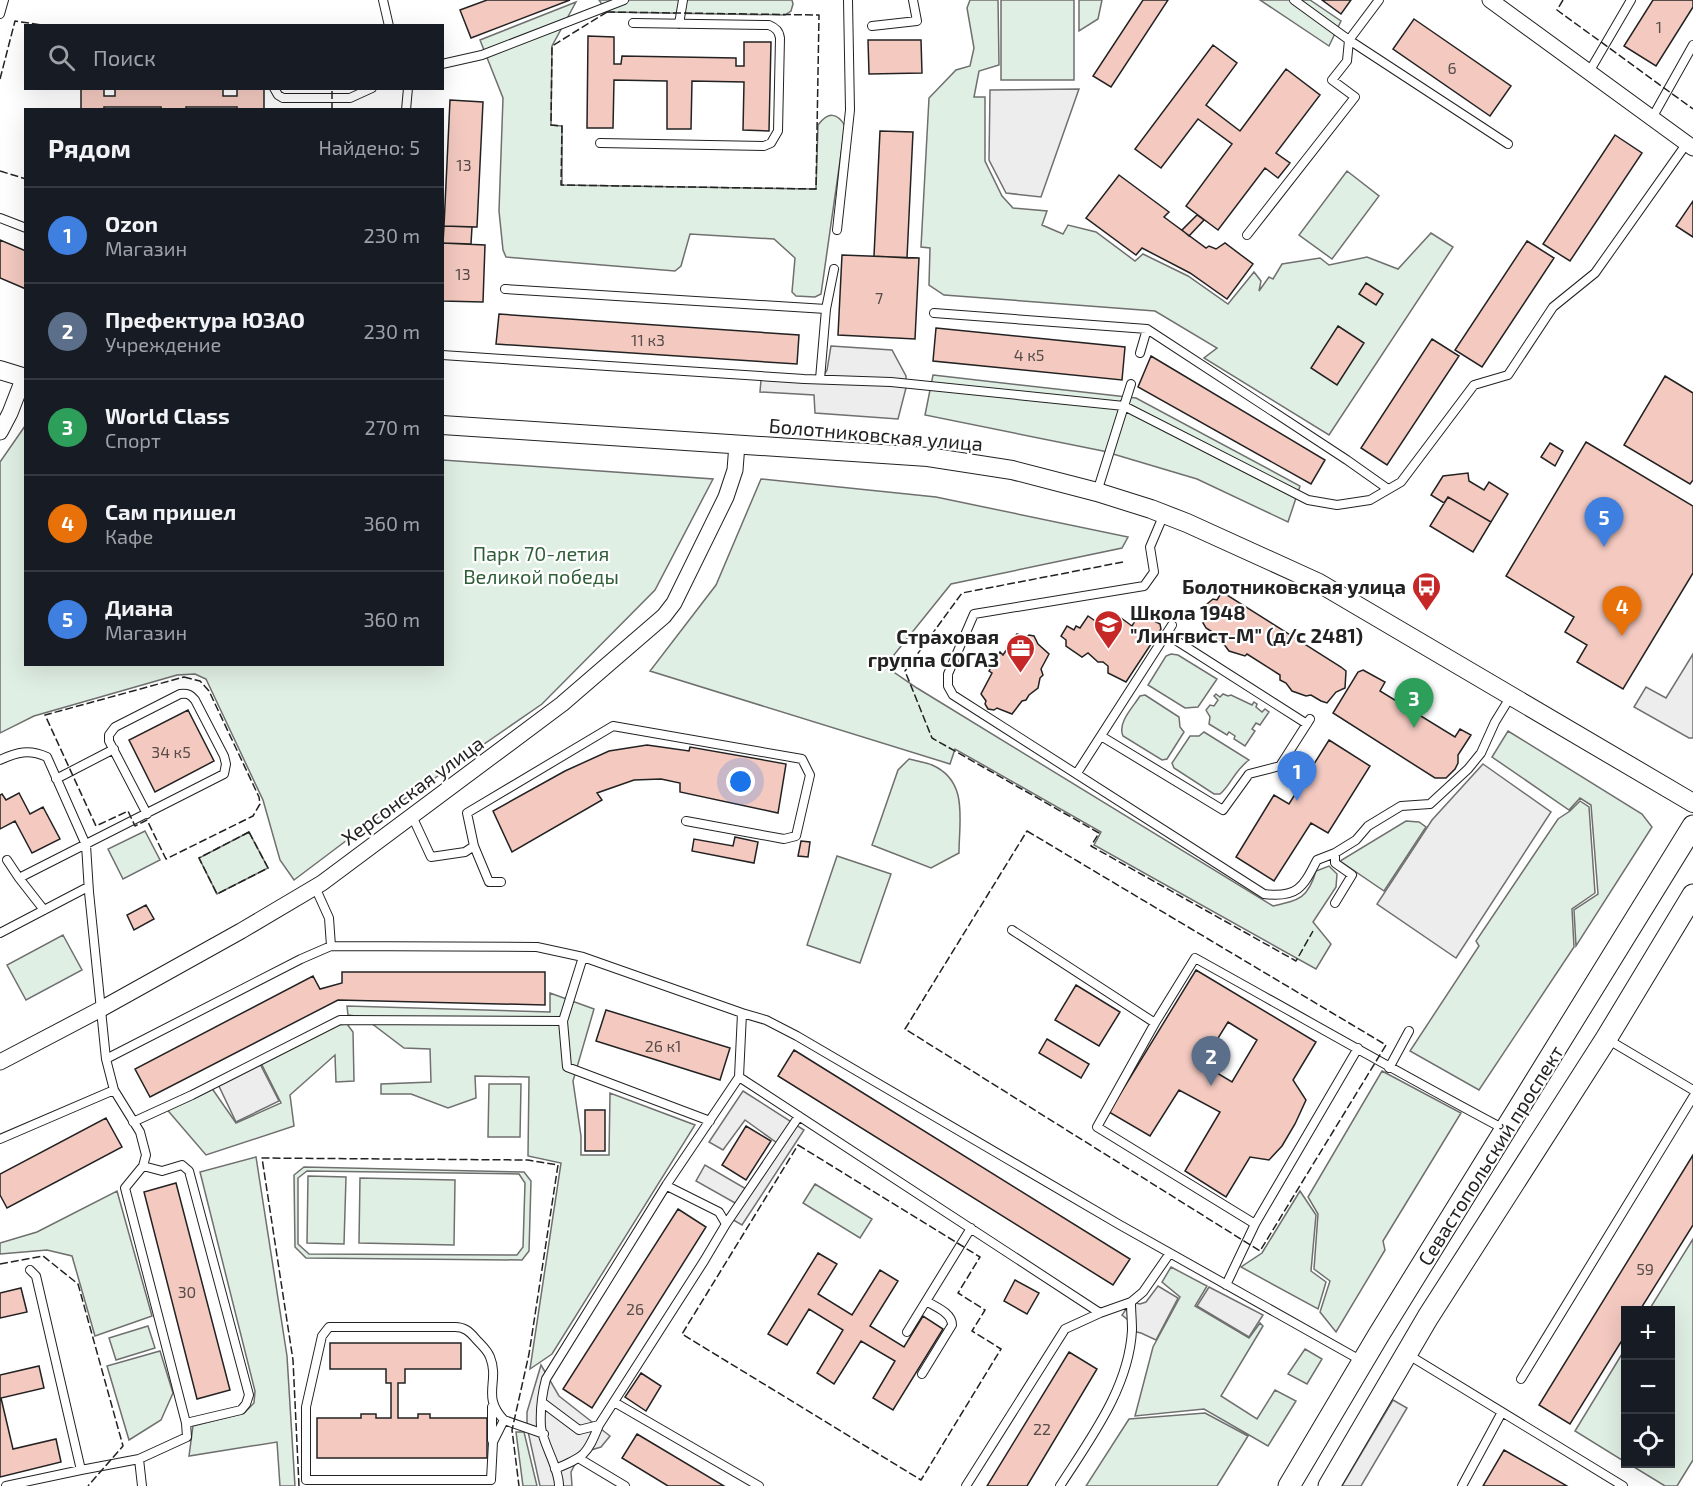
<!DOCTYPE html>
<html lang="ru">
<head>
<meta charset="utf-8">
<style>
	:root { --surface:#171b24; --page:#20242c; --text:#f1f3f6; --muted:#9ea1a6; --line:#363941; --accent:#c62828 }
	body { margin:0; font-family:"Exo 2",sans-serif; background:var(--page); color:var(--text) }
	.controls { position:absolute; right:18px; bottom:18px; display:grid; overflow:hidden; border-radius:0px; box-shadow:0 6px 24px #0002 }
	.controls button { width:54px; height:54px; display:grid; place-items:center; padding:0; border:0; border-bottom:2px solid var(--line); background:var(--surface); color:var(--text); font:30px sans-serif }
	.you { position:absolute; left:741px; top:782px; width:21px; height:21px; margin:-15px; border:4px solid #fff; border-radius:50%; background:#1a73e8; box-shadow:0 0 0 9px #1a73e833 }
	.badge { display:grid; place-items:center; width:39px; height:39px; border-radius:50%; background:var(--accent); color:#fff; font-size:20px; font-weight:700 }
	.pin { position:absolute; translate:-50% -50px; filter:drop-shadow(0 2px 3px #0008) }
	.pin::after { content:''; position:absolute; top:32px; width:21px; height:18px; background:inherit; clip-path:polygon(0 0,100% 0,50% 100%) }
	.list { margin:0; padding:0; list-style:none }
	h2 { display:flex; justify-content:space-between; align-items:center; height:78px; margin:0; padding:0 24px; font-size:26px }
	h2 small { font-size:20px; font-weight:400; color:var(--muted) }
	.list li { display:grid; grid-template-columns:39px 1fr auto; gap:18px; align-items:center; box-sizing:border-box; height:96px; padding:0 24px; border-top:2px solid var(--line) }
	.list b { display:block; font-size:22px; white-space:nowrap }
	.list p { margin:0; font-size:20px; white-space:nowrap; color:var(--muted) }
	.list em { font-size:20px; font-style:normal; color:var(--muted) }
	.icon { flex:none; width:33px; height:33px; fill:none; stroke:currentColor; stroke-width:2; stroke-linecap:round; stroke-linejoin:round }
	.map { position:relative; flex:none; width:1693px; height:1486px; overflow:hidden }
	.search { position:absolute; background:var(--surface); box-shadow:0 6px 24px #0002; left:24px; top:24px; width:420px; height:66px; display:flex; align-items:center; gap:15px; box-sizing:border-box; padding:0 21px; border-radius:0px; color:var(--muted); font-size:22px }
	.panel { position:absolute; background:var(--surface); box-shadow:0 6px 24px #0002; left:24px; top:108px; width:420px; height:558px; border-radius:0px }
	.map>svg:first-child { display:block }
</style>
</head>
<body>
<div class="map">
<svg width="1693" height="1486" viewBox="0 0 1693 1486">
	<rect width="100%" height="100%" fill="#fff"/>
	<path fill="#e0efe3" stroke="#6f6f6f" stroke-width="1.5" fill-rule="evenodd" d="M599,0h193l1,4 -2,7 -6,4 -178,-3z
		M970,0h28l1,65 -20,6 -5,26h11v64l17,35 11,12 34,3 -5,14 21,9 5,-9 28,7 39,29 8,-7 45,22 40,28 26,-32 7,9 -2,10 10,-14 4,2 9,-15 38,-6 9,7 38,-8 31,12 33,-36 22,14 -124,188 -125,-77 13,-10 -62,-37 -211,-16 -15,-10 1,-37 -9,-1 8,-149 27,-28 14,-4 4,-18 -7,-40z
		M1001,0h73v80h-73z
		M1079,0h23l-4,19 -19,12z
		M1260,0h50l31,21 -12,25z
		M576,2l-24,44 -1,79 11,1v59l254,4 2,-64c10,-13 19,-13 27,1l-24,168 -6,3 -19,-1 -4,-4 3,-34 -21,-19 -84,-5 -9,32 -6,5 -169,-14 -3,-7 -4,-39 4,-113 -23,-58z
		M1347,171l32,25 -47,63 -33,-24z
		M933,375l203,23 164,88 -12,36 -91,-43 -94,-28 -178,-36z
		M25,426l1,238h416l1,-204 270,19 -58,111 -113,114 -175,121 -73,55 -14,-20 -17,-60 -57,-121 -11,-5 -18,1 -143,41 -34,17v-271z
		M761,479l175,18 192,40 -6,11 -171,36 -66,82 32,22 356,218c27,-6 35,-8 43,-35l13,-5 8,8 -1,13 -23,35 18,22 -15,25 -222,-124 7,-13 -146,-83 -5,15 -300,-93 66,-86z
		M1171,654l7,1 39,24 -19,28 -13,1 -37,-23 18,-29z
		M1216,694l4,3 3,-3 5,2 3,-1 21,10 2,-3 3,2 -1,3 6,5 3,-3 4,3 -9,13 -4,-2 -4,6 3,2 -10,15 -11,-7 1,-3 -6,-4 -2,3 -18,-11 1,-7 -4,-7 4,-5 4,1 4,-6 -4,-4z
		M1145,695l34,22 1,10 4,5 -17,27 -5,1 -39,-24c-6,-13 10,-29 17,-40z
		M1508,731l134,83 10,13 -76,119 -2,-36 24,-16 -7,-89 -11,-7 -11,12 -77,-53z
		M1204,732l45,28c-15,11 -18,25 -29,34h-6l-40,-26 -2,-5 18,-27h9z
		M909,759c7,2 16,3 23,6 37,16 27,55 27,88l-28,15 -59,-23 26,-75z
		M1580,801l9,6 6,86 -23,16 2,38 -95,143 -69,-39 69,-105 -3,-5 82,-122 12,-8z
		M1406,821l13,1 7,5 -42,64 -44,-30z
		M145,831l15,29 -37,19 -15,-30z
		M249,832l19,36 -51,26 -18,-36z
		M837,856l54,18 -31,89 -53,-18z
		M63,935l19,35 -56,30 -19,-35z
		M550,993l44,16 -21,72 8,55v19h28l1,-62 85,32 -143,229 -22,15 31,-206 -33,-7 1,-79 -54,-1 1,22 -28,10 -37,-14h-30v-10l50,-2 -1,-33 -26,-1 -41,-31 -15,-2 -1,-9 203,6z
		M347,1024l6,8 1,49 -18,1 -1,-27 -45,40 4,31 -88,29 -42,-49 47,-19 25,36 45,-20 -20,-40 76,-38z
		M1382,1071l79,42 -78,128 2,9 -49,82 -16,-20 10,-31 -16,-12 4,-55 -10,-17z
		M489,1084h32l-1,53h-32z
		M256,1157l31,199 8,130h-15l-3,-44 -88,14 4,-30 51,-13 10,-10 1,-12 -55,-219z
		M304,1167l220,5 7,9 -2,70 -7,9 -216,-2 -11,-11 -1,-72zM307,1171l212,3 6,9 -2,64 -6,8 -208,-1 -11,-10v-66z
		M308,1176l38,1 -2,67 -37,-1z
		M360,1178l95,2 -1,65 -95,-2z
		M815,1184l57,35 -12,19 -57,-35z
		M117,1191l35,125 -57,20 -23,-80 -25,-6 -47,4v-11l37,-11z
		M1300,1191l16,24 -5,56 15,11 -8,27 -77,-42 21,-14z
		M1693,1239v221l-16,26h-12l-36,-22h41v-154h-21z
		M1171,1267l36,19 -12,20 54,32 11,-15 3,3 -42,70 36,23 18,-29 21,11 -28,45 -64,-37 -69,7 18,-69 27,-50 -18,-15z
		M148,1326l7,22 -39,12 -7,-22z
		M1305,1349l17,10 -15,25 -19,-10z
		M1625,1349v113l-50,-31z
		M160,1351l13,42 -12,27 -32,20 -22,-74z
		M1205,1413l43,23 -31,50h-131l43,-67z
		M516,1432h8l13,54h-14z"/>
	<path fill="#ededed" stroke="#6f6f6f" stroke-width="1.5" d="M1079,89l-38,108 -35,-4 -17,-33 1,-70z
		M831,346l61,4 14,26v12l-8,31 -83,-6 -1,-18 -54,-3 1,-12 58,3 8,-13z
		M1693,654v84h-4l-55,-31 12,-20 20,11z
		M1483,764l68,48 -95,146 -79,-54 55,-84z
		M259,1062l20,39 -43,21 -19,-40z
		M743,1091l61,39 -62,95 -14,-8 9,-13 -41,-23 9,-16 41,24 31,-46 -32,-23 -22,30 -14,-8z
		M1158,1286l20,12 -22,42 -15,-7 -9,-2 -4,-11 -6,-5 9,-13 9,2 6,-2z
		M1209,1287l54,28 -14,22 -52,-31z
		M541,1365l18,31 51,40 -9,11 -20,6 -10,19 1,14h-32l-13,-59v-15z
		M1393,1400l14,8 -46,78h-19z"/>
	<path fill="#f3c9c0" stroke="#222" stroke-width="1.5" fill-rule="evenodd" d="M487,0h83l-99,38 -11,-28z
		M1143,0h25l-57,87 -18,-11z
		M1322,0h29l-10,14z
		M1653,0h40v7l-37,59 -32,-20z
		M1414,19l97,67 -21,30 -97,-67z
		M588,36l26,1v27h7l1,-8 114,2v8h8v-24h27l-2,89 -26,-1 1,-48 -52,-1 -1,48h-24v-48l-53,-1 -1,48h-26z
		M868,40h53l1,33 -53,1z
		M1213,45l24,18 -31,42 34,26 46,-62 34,26 -44,58 14,10 -12,15 -13,-10 -47,62 -32,-24 46,-62 -34,-25 -37,49 -26,-19z
		M81,88h23v8h11v-8h108v8h14v-8h27v22h-27v-3h-51v3h-25v-3h-57v3h-23z
		M450,100l33,2 -6,125 -33,-1z
		M880,131l33,1 -6,126 -33,-2z
		M1615,135l27,18 -72,108 -27,-17z
		M1119,175l50,37 -5,5 42,31 3,-2 7,3 9,-6 28,21 -26,35 -37,-26 -48,-25 -6,7 -50,-37z
		M1693,201v36l-17,-11z
		M1197,215l7,5 -15,16 -7,-6z
		M444,226l28,1 -1,17 -28,-1z
		M0,240l26,11v38l-26,-11z
		M1527,241l27,17 -72,109 -27,-17z
		M442,243l43,2 -2,57 -41,-1z
		M842,255l77,3 -4,81 -77,-4z
		M1366,283l17,11 -7,11 -17,-11z
		M499,314l300,21 -2,29 -301,-20z
		M1338,326l26,17 -27,42 -26,-17z
		M936,328l189,19 -3,33 -189,-19z
		M1432,339l27,17 -72,109 -26,-17z
		M1151,356l174,104 -14,24 -173,-97z
		M1665,376l28,17v87l-3,4 -66,-39z
		M1586,442l107,64v67l-70,116 -46,-27 10,-17 -22,-13 9,-15 -68,-41z
		M1550,443l13,8 -8,15 -14,-9z
		M1468,473l1,8 15,9 5,-8 19,12 -17,28 -43,-25 -4,6 -13,-8 12,-19z
		M1448,497l43,25 -18,30 -43,-26z
		M1220,595h7l114,72 5,4 -1,17 -9,4 -9,11 -6,-2 -10,-6 -5,1 -14,-5 -6,-8 -6,-3v-5l-33,-21 -2,2 -16,-5 -6,-8 -6,-4v-4l-11,-7 -3,-5 6,-11 -2,-8 6,-5 4,1z
		M1113,612l19,14 8,-13 20,11 1,5 -35,53 -18,-9v-7l-5,-4h-5l-10,-9 -6,4 -16,-11v-6l-5,-4 6,-10 7,4 2,-4 4,2 8,-12 16,11z
		M1017,634l9,3 3,-2 5,1 4,8 11,10 -8,15 2,6 -3,3 -2,10 -9,7 -3,5 -4,1 -10,13 -15,-6 -3,2 -6,-1 -3,-5 1,-3 -5,-7 11,-21 -3,-2 11,-19 3,3z
		M1363,670l22,12 -5,9 75,46 5,-8 11,6 -13,20v8l-3,6 -9,9h-11l-102,-65 25,-41z
		M188,710l26,51 -59,31 -26,-52z
		M1329,740l41,26 -42,67 -17,-10 -37,58 -38,-24 38,-62 15,9z
		M647,745l42,6 1,-4 96,17 -8,49 -98,-21v-9l-19,-4 -27,1 -37,13 5,7 -90,52 -19,-41 72,-40 44,-20z
		M19,793l11,21 13,-7 17,32 -28,14 -17,-32 -15,8v-34l2,-1 4,6z
		M735,837l23,5 -4,21 -62,-12 2,-12 39,7z
		M801,841l9,1 -2,15 -10,-1z
		M146,905l8,14 -20,11 -7,-15z
		M1196,970l120,72 -23,38 13,20 -11,24 -13,22 -13,14 -19,-3 -24,40 -41,-26 35,-59 -41,-22 -29,46 -41,-24zM1228,1022l29,18 -25,42 -30,-18z
		M342,972h203v33l-207,-5 -188,97 -15,-28 178,-93 7,13 22,-6z
		M1076,985l44,27 -21,34 -44,-26z
		M606,1010l124,38 -10,32 -124,-39z
		M1047,1039l42,25 -8,14 -42,-25z
		M794,1050l336,209 -17,26 -335,-209z
		M585,1110h20v41h-20z
		M106,1118l16,29 -115,61 -7,-13v-21z
		M746,1126l25,15 -25,39 -24,-15z
		M1693,1155v70l-53,85h-14v24l-56,90 -31,-19z
		M176,1183l54,207 -33,9 -53,-207z
		M678,1209l28,18 -114,181 -29,-19z
		M818,1253l19,11 -19,30 34,21 28,-45 18,11 -28,45 34,21 19,-31 20,13 -50,81 -20,-12 22,-37 -34,-20 -27,43 -17,-11 26,-43 -34,-21 -22,36 -19,-11z
		M1015,1280l24,13 -12,21 -23,-13z
		M21,1288l6,24 -27,6v-25z
		M330,1343h131v26h-56v14h-7v35h20v-4h12v4h57v40h-170v-40h44v-4h15v4h15v-35h-5v-14h-56z
		M1069,1352l28,17 -70,117h-40z
		M39,1366l5,22 -43,10 12,51 43,-10 5,23 -61,15v-102z
		M641,1373l20,13 -15,25 -21,-14z
		M637,1434l87,52h-56l-46,-28z
		M1504,1450l63,36h-84z"/>
	<g fill="none" stroke-linecap="round" stroke-linejoin="round">
		<defs>
			<path id="service" d="M383,0l6,26
				M1379,0l-30,40 159,104
				M0,14l4,-14
				M679,24l4,-24
				M872,26l45,-5 -4,-21
				M442,64l40,-9 142,-55
				M1589,72l42,-72
				M274,88l4,7 5,3h67l22,-10
				M406,110l2,-22
				M1652,118l41,-73
				M600,143l164,3 7,-3 7,-12 2,-93c-1,-7 -4,-10 -11,-13l-136,-2
				M0,218l26,10
				M837,230l13,-120 -2,-110
				M1247,235l108,-138 -23,-17 15,-19 2,-21 -55,-40
				M505,289l321,20
				M934,313l213,16 200,131 41,29
				M1140,353l7,-24
				M442,355l362,24 87,3 233,24 7,-22
				M820,379l6,-70 8,-40
				M1097,492l27,-86 184,94 29,5 33,-5 31,-18 73,-97 34,-10 45,-68 42,-34 92,-130
				M1164,514l-14,33 4,25 -10,14 -170,28 -26,60v12l5,9 311,199c34,4 39,-7 53,-34l18,-7 21,-13 12,-14 33,-20 29,-2 38,-35 13,-16 14,-31 16,-26
				M1166,634l141,90
				M1101,736l122,74 26,-36 31,-8 30,-47
				M0,760c17,-8 29,-11 47,-3l39,88 3,47 17,167
				M1077,773l95,-148
				M56,779l58,-30
				M412,816l19,41 34,-5 9,-6
				M1335,853v10l17,12 -17,28
				M7,860l12,18 25,32
				M19,878c68,-34 136,-69 205,-104l2,-10 -2,-8 -29,-56c-5,-6 -8,-7 -15,-6l-65,33 -6,8v6l38,73
				M501,882h-12l-15,-36 -7,-33 146,-87 189,33 8,16 -14,61 -12,3 -98,-18
				M315,887l14,31 2,28
				M1012,930l143,93
				M0,933l88,-46
				M583,957l-20,64 4,46 143,54
				M742,1013l24,7 31,16 323,189 242,136
				M1607,1039l86,51
				M1389,1068l20,-37
				M739,1077l361,236
				M133,1122l59,-27 148,-75 223,1
				M0,1139l114,-49
				M143,1166l19,5 20,-6 7,6 60,224 -3,9 -5,6 -55,13
				M726,1224l73,-108
				M1255,1224l-158,-97 58,-104 40,-65c103,57 205,116 309,171
				M1226,1285l29,-61 103,-176
				M329,1327h126c9,0 14,4 20,11 5,6 12,11 15,19 10,25 -9,39 14,63l-11,22 -2,38h-185v-73l16,-71z
				M907,1332l64,-104
				M1407,1354l216,132
				M922,1374l30,-49c0,-12 -16,-18 -26,-24
				M1521,1379l172,-282
				M614,1402l145,84
				M543,1403l36,27 20,-5 105,-164 22,-37 -7,-12 -52,-26v-2
				M492,1407v33
				M504,1420l40,14
				M139,1459l3,27
				M580,1459l45,27
				M555,1469c29,-12 32,-14 44,-44
				M81,1470l58,-11 48,-22 -1,-14 -61,-235 18,-22 3,-11 -6,-23 -26,-42 -8,-31 195,-100 30,-13 206,1 46,10 159,56 -3,64 -72,107 -121,195c-4,15 -6,32 -5,48 2,17 18,41 18,59
				M6,1486l75,-16 -45,-194 -6,-6
				M966,1486l99,-157 35,-16 31,-11 12,-10 27,-39
				M1060,1486c30,-47 69,-98 72,-156 0,-9 -1,-19 -1,-28
				M1462,1486l40,-74"/>
			<path id="minor" d="M1490,0l203,148
				M0,432l10,-19 14,-36
				M0,1062l101,-53 140,-78 81,-48 240,-179 102,-88 10,-13 52,-106 9,-27 2,-26"/>
			<path id="tertiary" d="M0,370l26,8
				M442,425l486,32 84,13 85,22 54,17 36,14 132,60 374,220"/>
			<path id="secondary" d="M1289,1486l89,-150 315,-510
				M1329,1486l99,-169 178,-278 87,-144"/>
		</defs>
		<use href="#service" stroke="#222" stroke-width="10"/>
		<use href="#minor" stroke="#222" stroke-width="17"/>
		<use href="#tertiary" stroke="#222" stroke-width="20"/>
		<use href="#secondary" stroke="#222" stroke-width="23"/>
		<use href="#service" stroke="#fff" stroke-width="8"/>
		<use href="#minor" stroke="#fff" stroke-width="15"/>
		<use href="#tertiary" stroke="#fff" stroke-width="18"/>
		<use href="#secondary" stroke="#fff" stroke-width="21"/>
		<path stroke="#222" stroke-width="1.5" stroke-dasharray="8 3" stroke-linecap="butt" d="M1563,0l-6,10 136,99
			M607,12l212,3 -3,174 -255,-4 1,-59 -11,-1 1,-79z
			M0,79l15,-58 33,5
			M332,110v-22
			M0,171l26,8
			M1123,562l-161,31 -57,78 27,67 167,95 -8,13 205,115 17,-30
			M184,677l16,4 9,10 50,106 1,7 -7,12 -87,43 -19,-39 -12,6 -7,-15 -32,15 -51,-111z
			M1027,831l359,214 -126,206 -355,-222z
			M249,832l19,36 -51,26 -18,-36z
			M798,1145l182,112 -22,36 27,17 -13,21 29,18 -80,131 -239,-146z
			M0,1264l43,-8 35,28 45,162 -35,40
			M299,1486l-6,-126 -31,-202 266,2 30,5 -29,189 -17,76 7,56"/>
	</g>
	<defs>
		<symbol id="bus-pin" viewBox="-11 -11 22 30"><path d="M0 17L-7.5 6A9.5 9.5 0 1 1 7.5 6Z" fill="#c62828" stroke="#fff"/><path d="M-5-6H5V4H4V6H2V4H-2V6H-4V4H-5ZM-3.5-4V0h7V-4ZM-3.5 1.2v1.5H-2V1.2ZM2 1.2v1.5H3.5V1.2Z" fill="#fff"/></symbol>
		<symbol id="school-pin" viewBox="-11 -11 22 30"><path d="M0 17L-7.5 6A9.5 9.5 0 1 1 7.5 6Z" fill="#c62828" stroke="#fff"/><path d="M0-5L7-2L0 1L-7-2ZM-4 1L0 2.5L4 1V4Q0 6-4 4Z" fill="#fff"/></symbol>
		<symbol id="office-pin" viewBox="-11 -11 22 30"><path d="M0 17L-7.5 6A9.5 9.5 0 1 1 7.5 6Z" fill="#c62828" stroke="#fff"/><path d="M-6-3h4V-5.5h4V-3h4V5H-6ZM-1-4.5V-3h2v-1.5ZM-6 0V1H6V0Z" fill="#fff"/></symbol>
	</defs>
	<g fill-rule="evenodd">
		<use href="#bus-pin" x="1410" y="570" width="33" height="45"/>
		<use href="#school-pin" x="1092" y="608" width="33" height="45"/>
		<use href="#office-pin" x="1004" y="632" width="33" height="45"/>
	</g>
	<g text-anchor="middle" dominant-baseline="central" stroke-width="4.5" stroke-linejoin="round" paint-order="stroke">
		<g font-size="16" fill="#564c4a">
			<text x="1659" y="26">1</text>
			<text x="1452" y="67">6</text>
			<text x="464" y="164">13</text>
			<text x="463" y="273">13</text>
			<text x="879" y="297">7</text>
			<text x="648" y="339">11 к3</text>
			<text x="1029" y="354">4 к5</text>
			<text x="171" y="751">34 к5</text>
			<text x="663" y="1045">26 к1</text>
			<text x="1645" y="1268">59</text>
			<text x="187" y="1291">30</text>
			<text x="635" y="1308">26</text>
			<text x="1042" y="1428">22</text>
		</g>
		<g font-size="20" fill="#222" stroke="#fff">
			<text transform="translate(876 434) rotate(5)">Болотниковская улица</text>
			<text transform="translate(412 790) rotate(-36)">Херсонская улица</text>
			<text transform="translate(1490 1155) rotate(-58)">Севастопольский проспект</text>
		</g>
		<g font-size="20" fill="#2f5e38" stroke="#fff">
			<text x="541" y="553">Парк 70-летия<tspan x="541" dy="23">Великой победы</tspan></text>
		</g>
		<g font-size="20" font-weight="bold" fill="#222" stroke="#fff" text-anchor="end">
			<text x="1406" y="586">Болотниковская улица</text>
			<text x="1130" y="612" text-anchor="start">Школа 1948<tspan x="1130" dy="23">"Лингвист-М" (д/с 2481)</tspan></text>
			<text x="999" y="636">Страховая<tspan x="999" dy="23">группа СОГАЗ</tspan></text>
		</g>
	</g>
</svg>
<div class="controls">
<button>+</button>
<button>−</button>
<button><svg class="icon" aria-label="locate" viewBox="0 0 24 24"><circle cx="12" cy="12" r="6"/><path d="M12 2v4M12 18v4M2 12h4M18 12h4"/></svg></button>
</div>
<div class="you"></div>
<div class="pin badge" style="left:1297px;top:801px;background:#3f7fe0">1</div>
<div class="pin badge" style="left:1211px;top:1086px;background:#5c6f8a">2</div>
<div class="pin badge" style="left:1414px;top:728px;background:#2e9e5b">3</div>
<div class="pin badge" style="left:1622px;top:636px;background:#e8710a">4</div>
<div class="pin badge" style="left:1604px;top:547px;background:#3f7fe0">5</div>
<div class="search"><svg class="icon" aria-label="search" viewBox="0 0 24 24"><circle cx="10" cy="10" r="6"/><path d="M15 15l6 6"/></svg>Поиск</div>
<section class="panel">
<h2>Рядом<small>Найдено: 5</small></h2>
<ul class="list">
<li><span class="badge" style="background:#3f7fe0">1</span><div><b>Ozon</b><p>Магазин</p></div><em>230 m</em></li>
<li><span class="badge" style="background:#5c6f8a">2</span><div><b>Префектура ЮЗАО</b><p>Учреждение</p></div><em>230 m</em></li>
<li><span class="badge" style="background:#2e9e5b">3</span><div><b>World Class</b><p>Спорт</p></div><em>270 m</em></li>
<li><span class="badge" style="background:#e8710a">4</span><div><b>Сам пришел</b><p>Кафе</p></div><em>360 m</em></li>
<li><span class="badge" style="background:#3f7fe0">5</span><div><b>Диана</b><p>Магазин</p></div><em>360 m</em></li>
</ul>
</section>
</div>
</body>
</html>
